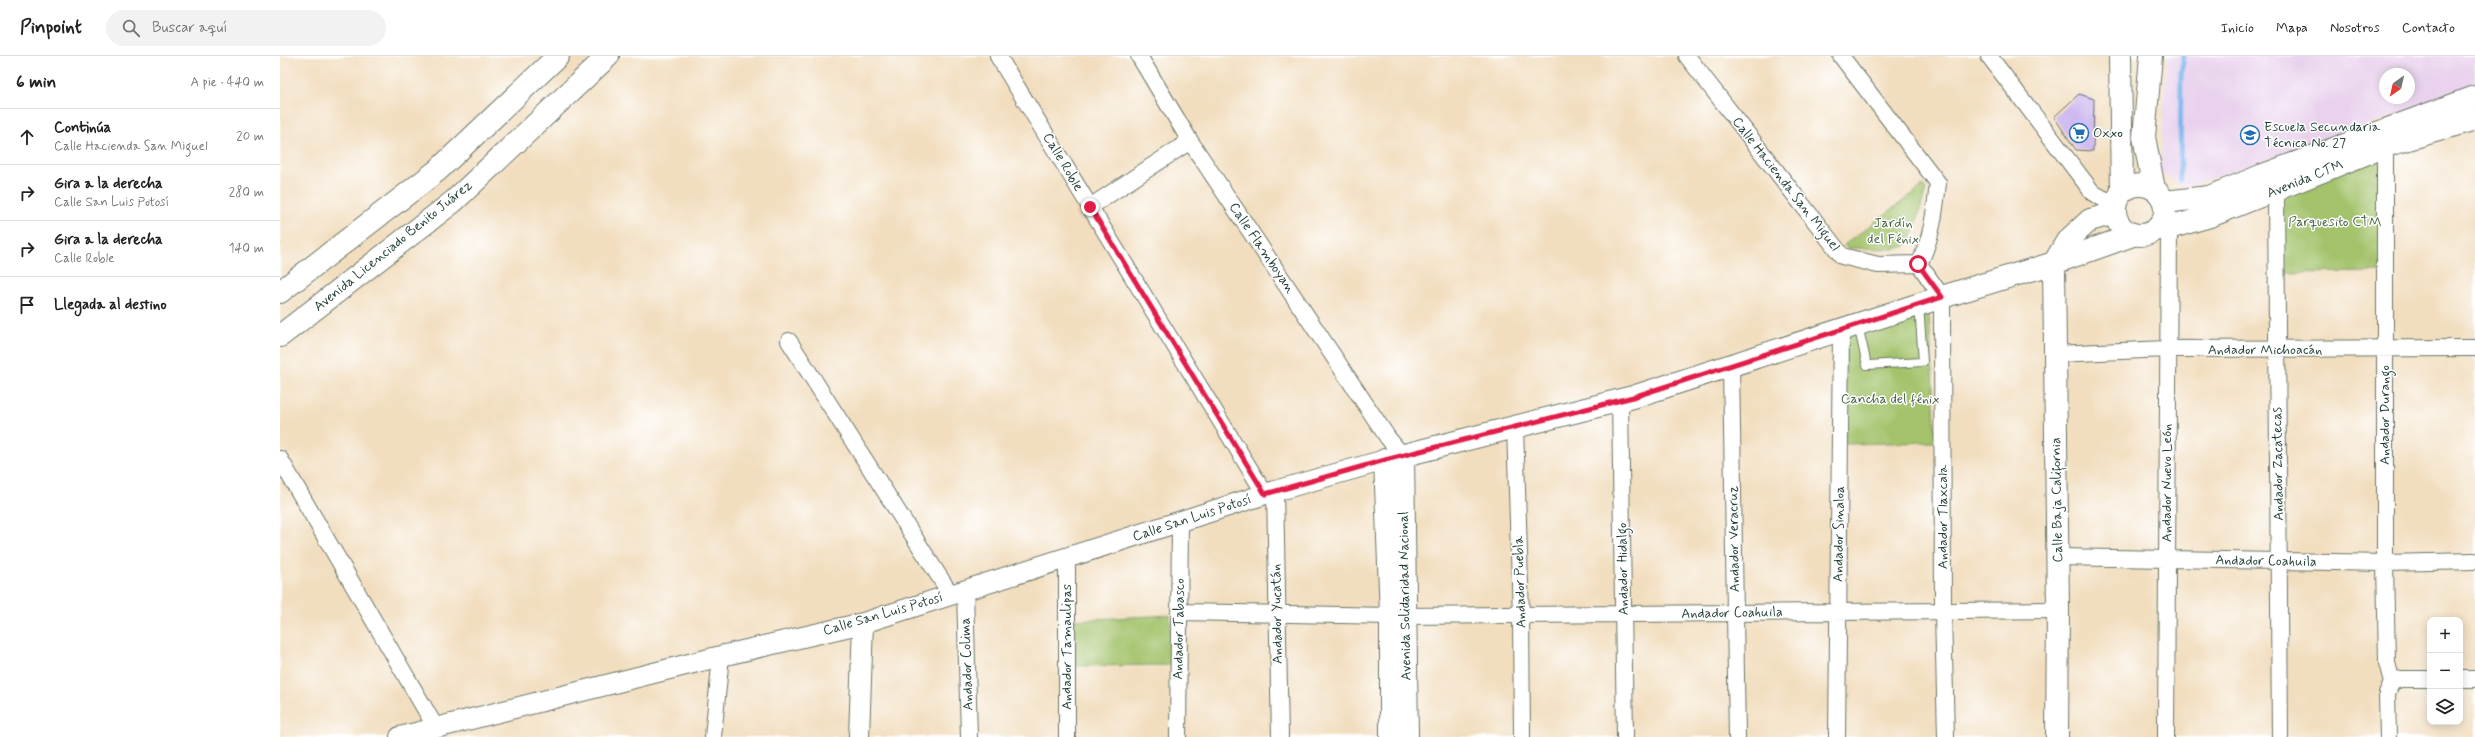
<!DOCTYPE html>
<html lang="es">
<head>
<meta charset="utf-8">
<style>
	:root { --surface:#fff; --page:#f2f2f2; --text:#222; --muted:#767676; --line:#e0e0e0 }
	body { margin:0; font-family:Mynerve,sans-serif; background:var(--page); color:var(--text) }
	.controls { position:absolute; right:12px; bottom:12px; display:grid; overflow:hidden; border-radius:8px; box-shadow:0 2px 10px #0003 }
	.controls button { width:36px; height:36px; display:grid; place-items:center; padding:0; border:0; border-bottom:1px solid var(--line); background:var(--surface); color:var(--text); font:20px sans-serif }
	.compass { position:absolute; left:2099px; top:12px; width:36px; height:36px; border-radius:50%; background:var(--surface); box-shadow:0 2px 10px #0003; rotate:214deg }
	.stop { position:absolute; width:12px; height:12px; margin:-9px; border:3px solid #e11d48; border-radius:50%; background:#fff }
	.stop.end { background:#e11d48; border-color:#fff; box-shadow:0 1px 4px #0008 }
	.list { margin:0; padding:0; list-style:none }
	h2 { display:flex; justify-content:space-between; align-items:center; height:52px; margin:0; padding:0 16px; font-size:17px }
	h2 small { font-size:13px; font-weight:400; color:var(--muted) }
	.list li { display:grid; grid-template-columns:26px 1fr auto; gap:12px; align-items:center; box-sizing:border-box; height:56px; padding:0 16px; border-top:1px solid var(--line) }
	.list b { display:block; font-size:15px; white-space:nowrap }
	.list p { margin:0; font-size:13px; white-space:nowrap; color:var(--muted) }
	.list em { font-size:13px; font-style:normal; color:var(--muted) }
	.icon { flex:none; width:22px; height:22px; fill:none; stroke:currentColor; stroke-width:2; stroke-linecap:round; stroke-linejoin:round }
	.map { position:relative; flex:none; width:2195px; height:681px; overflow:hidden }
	header { display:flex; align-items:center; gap:24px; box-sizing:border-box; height:56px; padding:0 20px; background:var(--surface); border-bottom:1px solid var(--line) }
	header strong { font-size:19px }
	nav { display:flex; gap:22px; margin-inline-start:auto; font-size:14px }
	.search { width:280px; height:36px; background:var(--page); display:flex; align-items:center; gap:10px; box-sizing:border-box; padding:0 14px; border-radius:22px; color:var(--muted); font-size:15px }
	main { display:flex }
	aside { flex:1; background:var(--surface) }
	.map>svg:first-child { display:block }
</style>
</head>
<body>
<header>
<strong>Pinpoint</strong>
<div class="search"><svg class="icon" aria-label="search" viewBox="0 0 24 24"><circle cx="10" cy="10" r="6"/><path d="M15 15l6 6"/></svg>Buscar aquí</div>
<nav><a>Inicio</a><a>Mapa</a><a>Nosotros</a><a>Contacto</a></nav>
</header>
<main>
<aside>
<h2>6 min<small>A pie · 440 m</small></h2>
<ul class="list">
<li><svg class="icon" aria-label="ahead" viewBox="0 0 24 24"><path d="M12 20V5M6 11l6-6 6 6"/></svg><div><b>Continúa</b><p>Calle Hacienda San Miguel</p></div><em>20 m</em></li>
<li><svg class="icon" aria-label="right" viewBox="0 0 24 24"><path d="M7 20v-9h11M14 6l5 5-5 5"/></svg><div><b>Gira a la derecha</b><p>Calle San Luis Potosí</p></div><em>280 m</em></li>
<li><svg class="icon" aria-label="right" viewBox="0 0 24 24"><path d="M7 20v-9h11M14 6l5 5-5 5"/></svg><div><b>Gira a la derecha</b><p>Calle Roble</p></div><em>140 m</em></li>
<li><svg class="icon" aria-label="arrive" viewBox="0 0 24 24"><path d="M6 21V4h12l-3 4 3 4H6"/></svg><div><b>Llegada al destino</b></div></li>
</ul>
</aside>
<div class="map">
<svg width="2195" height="681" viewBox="0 0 2195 681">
	<rect width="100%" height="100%" fill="#fff"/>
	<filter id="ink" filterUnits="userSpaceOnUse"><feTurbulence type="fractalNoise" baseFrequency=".025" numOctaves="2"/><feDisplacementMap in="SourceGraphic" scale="8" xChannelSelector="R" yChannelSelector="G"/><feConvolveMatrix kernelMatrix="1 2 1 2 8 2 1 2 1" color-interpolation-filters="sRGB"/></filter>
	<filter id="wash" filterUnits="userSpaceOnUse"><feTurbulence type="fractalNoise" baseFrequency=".012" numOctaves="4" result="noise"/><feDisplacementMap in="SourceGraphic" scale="16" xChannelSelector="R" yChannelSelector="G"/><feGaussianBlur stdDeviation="0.9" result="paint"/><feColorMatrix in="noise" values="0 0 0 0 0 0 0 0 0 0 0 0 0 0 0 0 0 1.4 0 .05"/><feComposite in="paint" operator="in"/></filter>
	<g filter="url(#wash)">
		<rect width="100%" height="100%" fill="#f2debf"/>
		<path fill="#e9d2ed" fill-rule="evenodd" d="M1887,0h308v32l-291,100 -24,-16zM2105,18h24v24h-24z"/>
		<path fill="#a3c26b" stroke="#618050" d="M2105,90v126l-108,1 -1,-83z
			M1643,130l3,4 -13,44 -7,12 -11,3 -47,-1 -4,-3z
			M1649,259l7,127 -91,2 1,-109z
			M890,559l1,50 -94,1 -3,-46z"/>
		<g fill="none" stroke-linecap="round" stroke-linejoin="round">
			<path stroke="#7ab5ec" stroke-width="5" d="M1900,123l1,-107 3,-16"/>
		</g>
		<g id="blocks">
			<path fill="#cab4ef" d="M1799,38l15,5 -1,52 -17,-1 -22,-33z"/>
		</g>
	</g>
	<g filter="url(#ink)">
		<use href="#blocks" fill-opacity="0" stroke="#697565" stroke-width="1"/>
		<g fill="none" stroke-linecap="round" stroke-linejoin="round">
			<defs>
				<path id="service" d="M1578,269l9,40 56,-3 -4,-57"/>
				<path id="minor" d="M718,0l267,438
					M859,0l51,85 198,297 15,18
					M1407,0l155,200 36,9 41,-1
					M1561,0l97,127c-3,28 -6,55 -19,81
					M1709,0l104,137 22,12
					M2105,90v417l2,100 5,19
					M1996,134l4,547
					M810,151l100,-66
					M1639,208l23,33 1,314 3,126
					M509,285l162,254
					M1775,298l111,-5 309,-1
					M1451,309l6,372
					M1340,344l5,337
					M1235,371l6,189 1,121
					M0,403l156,269
					M995,435l5,246
					M1777,501l328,6 90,-2
					M685,534l4,147
					M899,556l212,4
					M1126,560l652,-6
					M2180,623h15
					M2112,626l9,-3h29
					M433,681l8,-81
					M787,681v-180
					M898,681l2,-215
					M1557,681l4,-407
					M1886,681l3,-509
					M2108,681l-1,-44 5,-11"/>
				<path id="tertiary" d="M120,681l321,-81 142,-33 412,-132 110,-31
					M579,681l4,-114"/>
				<path id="secondary" d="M1840,0l2,136
					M1871,0l-7,81 10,52
					M1835 154a25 25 0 1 1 50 0a25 25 0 1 1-50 0Z
					M1884,146l45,-5 54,-22 212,-78
					M1877,173l12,-1 41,-12 175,-70 90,-27
					M0,236l158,-122 120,-114
					M0,280l174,-135 154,-145
					M1123,400l4,281
					M1111,681v-121l-6,-156 248,-63 309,-100 112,-34 79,-28
					M1777,681l1,-127 -4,-347 13,-22 23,-21 25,-7"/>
			</defs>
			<use href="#service" stroke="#697565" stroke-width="10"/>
			<use href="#minor" stroke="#697565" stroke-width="18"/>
			<use href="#tertiary" stroke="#697565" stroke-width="22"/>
			<use href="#secondary" stroke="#697565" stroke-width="24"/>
			<use href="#service" stroke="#fff" stroke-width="8"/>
			<use href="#minor" stroke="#fff" stroke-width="16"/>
			<use href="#tertiary" stroke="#fff" stroke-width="20"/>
			<use href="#secondary" stroke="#fff" stroke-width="22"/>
		</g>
	</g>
	<g fill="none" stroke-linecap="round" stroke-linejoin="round" filter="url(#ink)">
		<path stroke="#e11d48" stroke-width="5" d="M810,151l175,287 120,-34 248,-63 309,-100 -24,-33"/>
	</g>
	<defs>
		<symbol id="supermarket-ring" viewBox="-11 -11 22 22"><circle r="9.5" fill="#fff" stroke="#1f6fb2" stroke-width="1.5"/><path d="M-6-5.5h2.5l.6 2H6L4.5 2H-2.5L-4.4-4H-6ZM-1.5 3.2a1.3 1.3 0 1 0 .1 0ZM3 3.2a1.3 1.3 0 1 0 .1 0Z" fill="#1f6fb2"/></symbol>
		<symbol id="school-ring" viewBox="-11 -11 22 22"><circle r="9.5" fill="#fff" stroke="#1f6fb2" stroke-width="1.5"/><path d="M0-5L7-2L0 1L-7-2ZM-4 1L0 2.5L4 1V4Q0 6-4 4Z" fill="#1f6fb2"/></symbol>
	</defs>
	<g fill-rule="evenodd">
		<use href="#supermarket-ring" x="1788" y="66" width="22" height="22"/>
		<use href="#school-ring" x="1959" y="68" width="22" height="22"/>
	</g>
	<g text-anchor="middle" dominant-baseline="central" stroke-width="3" stroke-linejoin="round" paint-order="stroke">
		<g font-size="14" fill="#1f3d34" stroke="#fff" text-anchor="start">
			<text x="1984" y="71">Escuela Secundaria<tspan x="1984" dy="16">Técnica No. 27</tspan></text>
			<text x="1813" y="77">Oxxo</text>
		</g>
		<g font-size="14" fill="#1f3d34" stroke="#fff">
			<text transform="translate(783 106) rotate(59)">Calle Roble</text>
			<text transform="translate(2025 123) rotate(-22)">Avenida CTM</text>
			<text transform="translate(1506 128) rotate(52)">Calle Hacienda San Miguel</text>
			<text transform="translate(113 190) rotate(-39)">Avenida Licenciado Benito Juárez</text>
			<text transform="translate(982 192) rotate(56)">Calle Flamboyan</text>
			<text x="1985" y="294">Andador Michoacán</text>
			<text transform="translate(2105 359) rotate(-90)">Andador Durango</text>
			<text transform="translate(1998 408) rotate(-91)">Andador Zacatecas</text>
			<text transform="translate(1887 427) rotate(-90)">Andador Nuevo León</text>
			<text transform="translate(1777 444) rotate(-91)">Calle Baja California</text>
			<text transform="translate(1663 461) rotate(-90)">Andador Tlaxcala</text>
			<text transform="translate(912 462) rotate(-18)">Calle San Luis Potosí</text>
			<text transform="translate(1559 478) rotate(-89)">Andador Sinaloa</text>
			<text transform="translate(1454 483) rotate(-91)">Andador Veracruz</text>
			<text transform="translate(1986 505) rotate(1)">Andador Coahuila</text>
			<text transform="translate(1343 513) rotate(-91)">Andador Hidalgo</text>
			<text transform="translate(1240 526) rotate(-92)">Andador Puebla</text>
			<text transform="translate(1125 540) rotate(-91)">Avenida Solidaridad Nacional</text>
			<text transform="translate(1452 557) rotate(-1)">Andador Coahuila</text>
			<text transform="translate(603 558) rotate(-16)">Calle San Luis Potosí</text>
			<text transform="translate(997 558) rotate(-91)">Andador Yucatán</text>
			<text transform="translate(899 573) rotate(-89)">Andador Tabasco</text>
			<text transform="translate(787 591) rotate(-90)">Andador Tamaulipas</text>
			<text transform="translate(687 608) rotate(-92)">Andador Colima</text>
		</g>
		<g font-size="14" fill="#476544" stroke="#fff">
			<text x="2055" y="166">Parquesito CTM</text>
			<text x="1613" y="167">Jardín<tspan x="1613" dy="16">del Fénix</tspan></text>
			<text x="1610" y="343">Cancha del fénix</text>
		</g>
	</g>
</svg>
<div class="controls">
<button>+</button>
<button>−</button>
<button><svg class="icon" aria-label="layers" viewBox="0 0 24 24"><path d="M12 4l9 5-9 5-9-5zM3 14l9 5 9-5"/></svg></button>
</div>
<svg class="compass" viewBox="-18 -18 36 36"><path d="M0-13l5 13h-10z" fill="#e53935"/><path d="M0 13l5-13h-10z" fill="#767676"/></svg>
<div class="stop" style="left:1638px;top:208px"></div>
<div class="stop end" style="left:810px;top:151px"></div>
</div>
</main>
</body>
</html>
